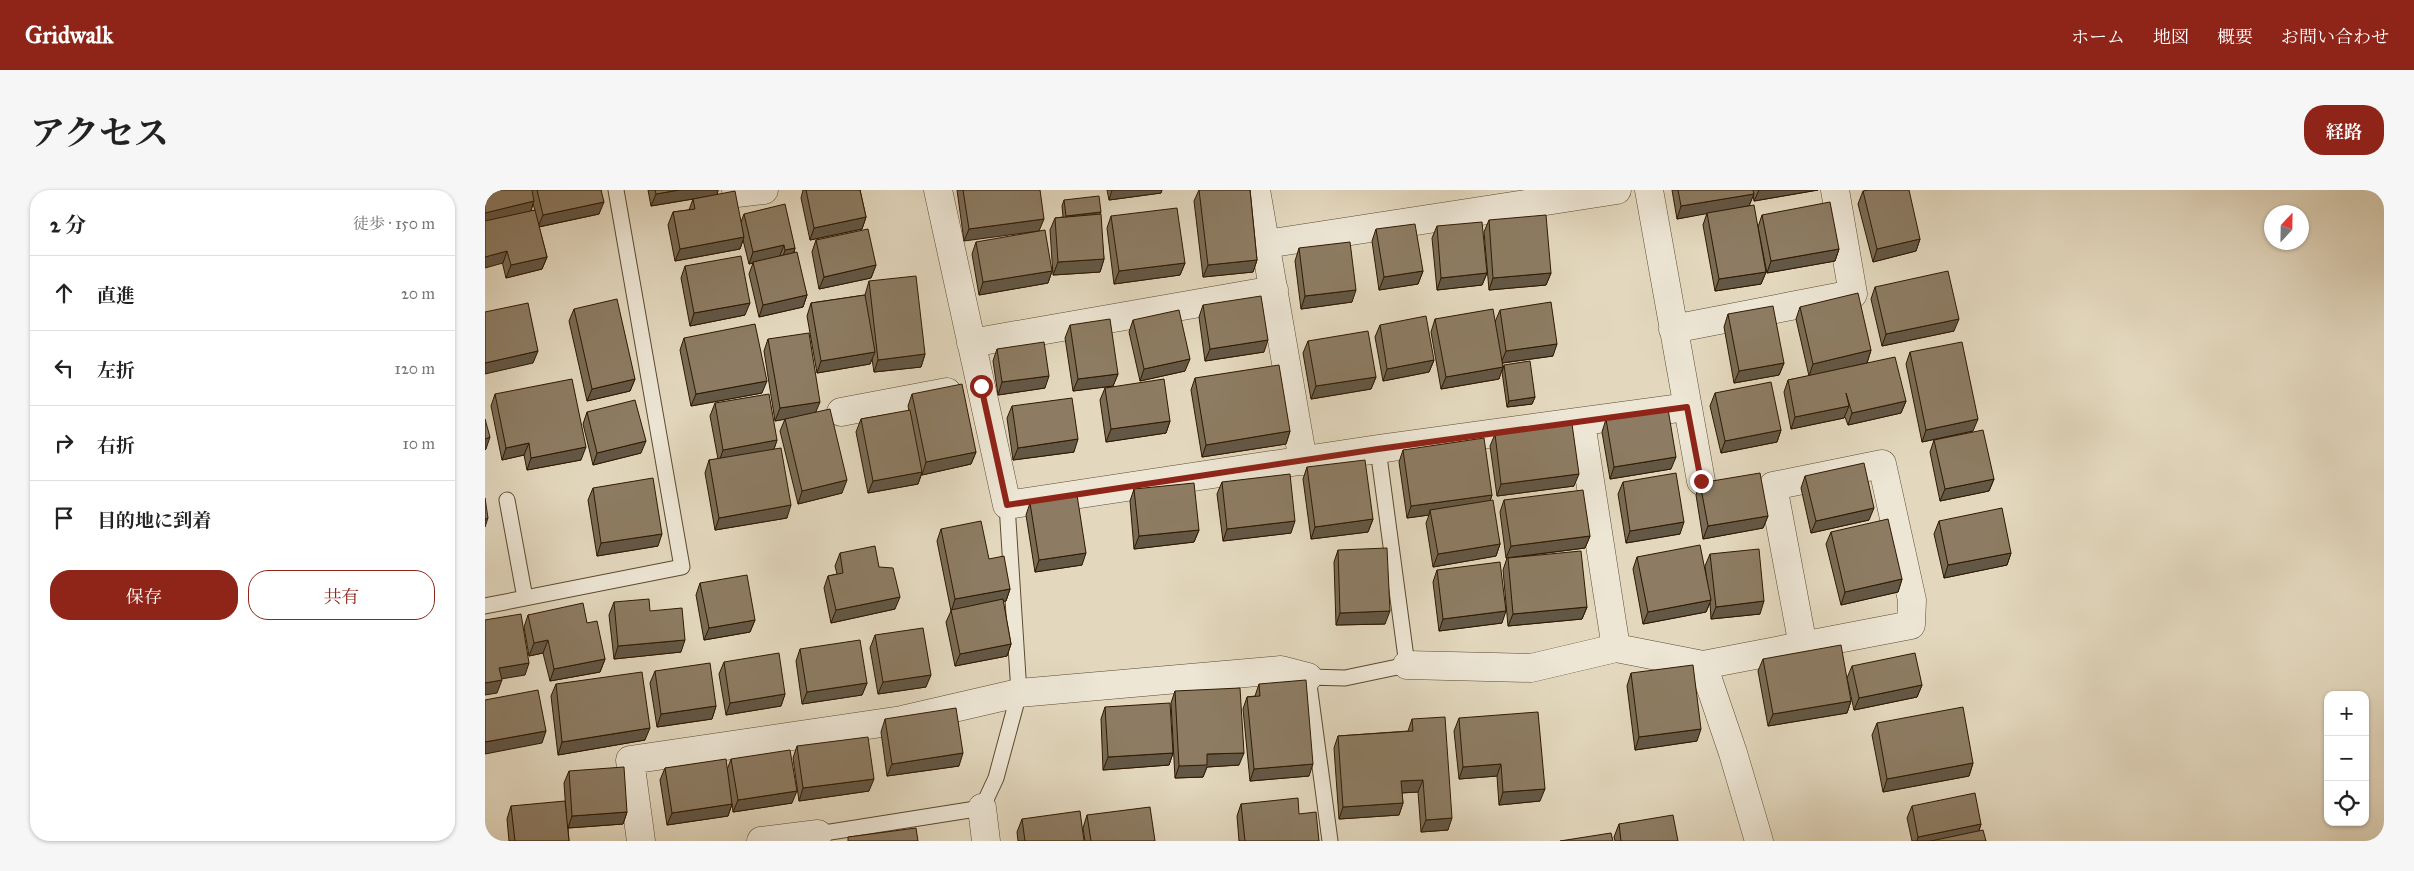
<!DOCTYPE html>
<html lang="ja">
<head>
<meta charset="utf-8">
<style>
	:root { --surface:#fff; --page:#f6f6f6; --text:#222; --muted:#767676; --line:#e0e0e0; --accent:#8f2418 }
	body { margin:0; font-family:"IM FELL Great Primer","Noto Serif JP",serif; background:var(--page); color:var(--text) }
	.controls { position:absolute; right:15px; bottom:15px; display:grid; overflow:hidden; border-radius:10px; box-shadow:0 1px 4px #0004 }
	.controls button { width:45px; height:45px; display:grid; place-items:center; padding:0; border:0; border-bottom:1px solid var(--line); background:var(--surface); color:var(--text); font:25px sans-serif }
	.compass { position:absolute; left:1779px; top:15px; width:45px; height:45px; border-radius:50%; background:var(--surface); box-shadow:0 1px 4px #0004; rotate:22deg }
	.stop { position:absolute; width:15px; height:15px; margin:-11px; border:4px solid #8f2418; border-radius:50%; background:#fff }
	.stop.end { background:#8f2418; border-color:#fff; box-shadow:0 1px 5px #0008 }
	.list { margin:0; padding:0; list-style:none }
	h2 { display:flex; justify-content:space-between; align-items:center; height:65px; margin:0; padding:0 20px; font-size:21px }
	h2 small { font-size:16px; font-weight:400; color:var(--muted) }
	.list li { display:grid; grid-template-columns:32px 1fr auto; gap:15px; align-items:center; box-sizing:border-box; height:75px; padding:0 20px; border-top:1px solid var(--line) }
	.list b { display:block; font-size:19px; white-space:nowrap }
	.list em { font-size:16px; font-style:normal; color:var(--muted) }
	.actions { display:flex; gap:10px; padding:15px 20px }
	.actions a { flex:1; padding:11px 0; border:1px solid var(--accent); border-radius:20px; text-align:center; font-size:18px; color:var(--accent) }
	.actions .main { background:var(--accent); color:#fff }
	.icon { flex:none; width:28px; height:28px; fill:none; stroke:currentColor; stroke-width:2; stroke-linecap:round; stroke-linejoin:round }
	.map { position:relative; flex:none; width:1899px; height:651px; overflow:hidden; border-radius:20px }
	header { display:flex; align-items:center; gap:30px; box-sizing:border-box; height:70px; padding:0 25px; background:var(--accent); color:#fff }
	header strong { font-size:24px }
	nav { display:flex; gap:28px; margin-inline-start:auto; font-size:18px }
	.intro { display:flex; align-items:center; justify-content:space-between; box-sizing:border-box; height:120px; padding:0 30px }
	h1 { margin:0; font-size:35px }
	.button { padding:12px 22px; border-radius:20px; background:var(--accent); color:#fff; font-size:18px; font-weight:700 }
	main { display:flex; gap:30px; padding:0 30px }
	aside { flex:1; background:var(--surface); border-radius:20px; box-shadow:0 1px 4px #0004 }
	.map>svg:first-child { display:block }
</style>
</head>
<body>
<header>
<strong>Gridwalk</strong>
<nav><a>ホーム</a><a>地図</a><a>概要</a><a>お問い合わせ</a></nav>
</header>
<div class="intro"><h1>アクセス</h1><a class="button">経路</a></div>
<main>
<aside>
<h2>2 分<small>徒歩 · 150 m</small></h2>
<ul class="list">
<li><svg class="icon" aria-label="ahead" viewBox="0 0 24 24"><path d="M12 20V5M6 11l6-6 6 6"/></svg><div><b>直進</b></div><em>20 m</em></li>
<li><svg class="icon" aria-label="left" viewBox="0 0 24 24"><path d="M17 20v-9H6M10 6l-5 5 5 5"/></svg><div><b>左折</b></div><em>120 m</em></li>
<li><svg class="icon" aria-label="right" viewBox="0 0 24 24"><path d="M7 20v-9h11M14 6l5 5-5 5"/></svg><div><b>右折</b></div><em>10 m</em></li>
<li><svg class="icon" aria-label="arrive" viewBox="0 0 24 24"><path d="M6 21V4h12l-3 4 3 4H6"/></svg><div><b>目的地に到着</b></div></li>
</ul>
<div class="actions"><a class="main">保存</a><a>共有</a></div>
</aside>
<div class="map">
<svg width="1899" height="651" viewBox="0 0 1899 651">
	<rect width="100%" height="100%" fill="#e3d8be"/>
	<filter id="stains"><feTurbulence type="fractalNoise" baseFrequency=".004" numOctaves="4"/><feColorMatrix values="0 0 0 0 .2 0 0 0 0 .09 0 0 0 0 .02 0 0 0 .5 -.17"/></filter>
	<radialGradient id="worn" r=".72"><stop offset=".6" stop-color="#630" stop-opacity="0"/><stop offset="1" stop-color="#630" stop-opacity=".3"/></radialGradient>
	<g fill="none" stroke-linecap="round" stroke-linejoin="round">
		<defs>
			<path id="service" d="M22,310l18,98
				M0,416l197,-39 -66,-377
				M334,649l-1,-5 164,-26 14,-30 23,-85 -12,-188
				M845,651l-22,-164 37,1 62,-13 -29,-216"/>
			<path id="minor" d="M251,0l1,3 27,-3
				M453,0l69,315 371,-56 309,-42
				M771,0l47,271
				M1164,0l52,291
				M781,54l351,-54
				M1188,139l180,-35 -18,-104
				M486,153l303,-53
				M356,222l106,-20
				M1096,233l35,225
				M922,475l124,3 85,-20 87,17 208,-40 1,-25 -30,-136 -109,22 30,160
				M1218,475l30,88 26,88
				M497,618l4,33
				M156,651l-11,-81 272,-40 117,-27 262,-23 27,7
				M276,651l57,-7"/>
		</defs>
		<use href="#service" stroke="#5c4930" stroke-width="17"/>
		<use href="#minor" stroke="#5c4930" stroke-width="29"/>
		<use href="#service" stroke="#ede6d5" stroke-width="15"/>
		<use href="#minor" stroke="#ede6d5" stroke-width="28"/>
	</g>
	<path fill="#796b55" stroke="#2f1900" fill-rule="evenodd" d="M0,0h116l-2,24 -60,13 8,30 -5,12 -36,9zM48,14l2,6 -4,1z
		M163,0h70l-1,5 -66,11z
		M318,0h57l6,27 -4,12 -52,11 -9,-42z
		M472,0h83l-76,51z
		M622,0h55l-1,3 -52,7z
		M714,0h51l7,70 -4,12 -50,5 -9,-76z
		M1187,0h146l-64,11 -1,-6 -4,11 17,66 -5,12 -46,7 -12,-66 4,-12 -30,6z
		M1378,1l57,48 -4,12 -43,11 -15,-58z
		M208,9l48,23 3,-8 51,34 -1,5 13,42 -4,12 -44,10 -10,-43 4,-11 -4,1 -6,-24 -3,9 -65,12 -7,-36 5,-13 16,-2z
		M579,10l36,15 4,44 -4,13 -47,3 -3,-45 5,-12 8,-1 -1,-11z
		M1277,25l77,34 -4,12 -68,12 -9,-46z
		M626,26l74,47 -5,12 -66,9 -7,-56z
		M1004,30l62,53 -5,12 -57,5 -5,-58z
		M952,36l50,47 -5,12 -45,5 -5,-52z
		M891,39l47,42 -5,13 -39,6 -7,-49z
		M331,50l60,25 -5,13 -52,11 -7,-37z
		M491,52l76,29 -4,12 -69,12 -7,-41z
		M814,58l53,54 -51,7 -6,-48z
		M200,76l60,49 -55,11 -9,-48z
		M384,91l56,73 -4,13 -47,5 -2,-13 -2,5 -53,9 -10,-57 4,-13 54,-8z
		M1390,97l79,44 -72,15 -11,-47z
		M718,115l61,47 -59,9 -6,-44z
		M1315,117l71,43 -4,13 39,38 -5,12 -53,12 -3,-8 -1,1 -53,11 -7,-37 4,-12 21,-4 -13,-57z
		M89,119l61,70 -5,12 -43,10 -18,-80z
		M1015,120l53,46 -50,7 -4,16 -58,10 -10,-57 4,-13 60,3z
		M1243,124l56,49 -5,12 -45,8 -10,-56z
		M648,130l52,51 -45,10 -11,-49z
		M585,135l48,49 -5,12 -40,5 -8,-53z
		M895,135l54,35 -5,12 -46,9 -8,-44z
		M199,148l78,55 -71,13 -11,-56z
		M283,149l48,73 26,81 -44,11 -18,-73 5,-12 -10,2 -11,-70z
		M823,151l68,36 -5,12 -60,10 -8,-46z
		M512,159l48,39 -47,7 -5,-34z
		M1425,162l63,79 -51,11 -16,-78z
		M1019,175l31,32 -3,7 -25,3 -5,-35z
		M710,188l95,53 -4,13 -84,13 -11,-67z
		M620,198l65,33 -4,12 -60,9 -6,-42z
		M1230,203l66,37 -4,12 -56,11 -11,-47z
		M10,204l86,66 -54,10 -3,-15 -22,5 -11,-54z
		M427,204l64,58 -5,12 -49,11v-2l-4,11 -50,9 -12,-61 5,-13 48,-8 -1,-5z
		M230,213l62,37 -3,9 13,69 -72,12 -10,-57 4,-13 9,-1 -8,-43z
		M527,216l62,46 -61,8 -6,-42z
		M102,222l54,41 -48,12 -10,-41z
		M1121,229l65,50 -61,10 -8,-47z
		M1010,244l79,52 -77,10 -7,-50z
		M1449,250l60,39 -5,12 -49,10 -10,-49z
		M918,260l89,45 -2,6 10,43 -4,12 -63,11 -7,-44 3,-8 -22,3 -8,-56z
		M822,277l66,52 -5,13 -57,7 -8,-60z
		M1320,286l64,44 -58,13 -10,-45z
		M737,292l69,51 -68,8 -6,-47z
		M1138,292l57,52 -54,9 -8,-49z
		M1215,293l68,33 -5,12 -60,11 -7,-44z
		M108,298l65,58 -61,10 -9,-56z
		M649,299l65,41 -5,12 -60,7 -4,-48z
		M1019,310l86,36 -5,12 -61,8 63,51 -5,12 -74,7 -5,-56 4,-12h-1l-6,-46z
		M545,313l52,62 -47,7 -9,-57z
		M1454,331l72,32 -4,12 -63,13 -10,-44z
		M456,339l48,30 21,30 -4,12h-3l8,43 -4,12 -52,10 -9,-44 5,-11 -14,-70z
		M1346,342l71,47 -4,13 -57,13 -15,-61z
		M853,360l47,74 -49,1 -2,-63z
		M355,363l39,14 16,42 -64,14 -7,-35 4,-12 9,-2 -2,-8z
		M1225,364l50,60 -49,5 -1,-16 -4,9 -63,12 -10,-55 4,-12 70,25 -2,-16z
		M952,380l65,53 -63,8 -6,-49z
		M215,393l55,37 -5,12 -46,8 -8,-45z
		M129,412l67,50 -67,7 -5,-44z
		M43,425l59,8 18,36 -5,13 -50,9 -7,-28 -14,3 -5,-29z
		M390,445l51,52 -48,7 -8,-46z
		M315,459l67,34 -5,12 -60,9 -6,-43z
		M1278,469l88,42 -4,12 -79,13 -10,-55z
		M239,472l61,32 -4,12 -55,9 -7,-41z
		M1367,476l70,19 -5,12 -63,13 -7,-32z
		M170,481l61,35 -4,13 -55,8 -7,-44z
		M1146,483l66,68 -62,9 -8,-64z
		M71,494l89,56 -87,15 -7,-59z
		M774,494l50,92 -59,5 -7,-72 4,-12 8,-1z
		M690,501l64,74 -32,2 -4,10 -28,1 -4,-75z
		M620,517l68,46 -4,12 -66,5 -2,-51z
		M974,528l81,83 -41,4 -2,-29 -38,3 -5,-48z
		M400,529l74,47 -72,10 -6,-44z
		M927,529l36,111 -27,2 -3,-40 -16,1 1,10 -4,12 -60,4 -5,-71 4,-12 70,-5z
		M1392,533l96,40 -4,13 -86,16 -11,-57z
		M312,556l72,45 -70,10 -6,-43z
		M246,569l61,44 -59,9 -1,-8 -4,12 -61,9 -7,-45 5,-12 62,2z
		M84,581l58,41 -4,12 -55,4 1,13h-60l-2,-22 4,-13 55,6 -2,-29z
		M756,614l58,10 20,27h-80l-2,-25z
		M1427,616l69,18 -2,7 7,10h-74l-5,-23z
		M602,625l68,26h-70l-2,-13z
		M537,629l62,22h-66l-1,-9z
		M1134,634l59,17h-63l-1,-4z"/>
	<path fill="#635745" stroke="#2f1900" d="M194,0h39l-1,5 -66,11 5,-12z
		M627,0h50l-1,3 -52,7z
		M1274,0h59l-64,11z
		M1269,4l-5,12 -72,13 4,-13z
		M49,11l-4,12 -45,11v-11z
		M119,12l-5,12 -61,13 5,-12z
		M616,22l-3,7 -34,3 2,-6z
		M381,27l-4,12 -52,11 4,-12z
		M559,29l-5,12 -75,10 5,-12z
		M259,47l-4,12 -65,12 5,-12z
		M1435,49l-4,12 -43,11 4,-13z
		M299,55l-5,13 -26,4v1l-4,1 4,-12z
		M310,58l-4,12 -10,3 4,-13z
		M1354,59l-4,12 -68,12 4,-12z
		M22,61l-4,12 -18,5v-11z
		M62,67l-5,12 -36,9 5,-13z
		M619,69l-4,13 -47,3 5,-13z
		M772,70l-4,12 -50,5 5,-12z
		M700,73l-5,12 -66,9 5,-13z
		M391,75l-5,13 -52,11 5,-12z
		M567,81l-4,12 -69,12 4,-13z
		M938,81l-5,13 -39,6 5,-13z
		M1281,82l-5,12 -46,7 4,-12z
		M1002,83l-5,12 -45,5 4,-12z
		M1066,83l-5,12 -57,5 4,-12z
		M871,100l-4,12 -51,7 4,-13z
		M322,105l-4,12 -44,10 4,-12z
		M265,113l-5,12 -55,11 4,-13z
		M1474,129l-5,12 -72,15 4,-12z
		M783,150l-4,12 -59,9 5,-12z
		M1072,154l-4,12 -52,7 5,-12z
		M1386,160l-4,13 -58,13 4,-12z
		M53,161l-5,12 -48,11v-11z
		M390,162l-5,12 -53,9 4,-12z
		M440,164l-4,13 -47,5 4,-12z
		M705,169l-5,12 -45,10 4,-12z
		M949,170l-5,12 -46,9 4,-12z
		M1299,173l-5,12 -45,8 5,-12z
		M1018,177l-4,12 -58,10 5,-12z
		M633,184l-5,12 -40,5 5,-12z
		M564,186l-4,12 -47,7 4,-13z
		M891,187l-5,12 -60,10 5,-13z
		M150,189l-5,12 -43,10 5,-12z
		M282,191l-5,12 -71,13 5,-12z
		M1050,207l-3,7 -25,3 2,-6z
		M1421,211l-5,12 -53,12 4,-12z
		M335,212l-5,12 -40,7 5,-13z
		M1364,216l-5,12 -53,11 4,-12z
		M1493,229l-5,12 -51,11 4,-12z
		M685,231l-4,12 -60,9 5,-13z
		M1296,240l-4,12 -56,11 4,-12z
		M805,241l-4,13 -84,13 4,-12z
		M5,247l-4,12 -1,1v-11z
		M593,249l-4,13 -61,8 5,-12z
		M292,250l-4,12 -54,10 4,-12z
		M161,251l-5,12 -48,12 4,-12z
		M44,253l-5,12 -22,5 4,-12z
		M101,257l-5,13 -54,10 4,-12z
		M491,262l-5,12 -49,11 4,-13z
		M1191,267l-5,12 -61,10 4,-12z
		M437,282l-4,12 -50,9 5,-12z
		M1094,284l-5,12 -77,10 4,-12z
		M1509,289l-5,12 -49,10 5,-12z
		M362,290l-5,13 -44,11 4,-13z
		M1007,305l-4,12 -58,3 -1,5 -22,3 4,-12z
		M306,315l-4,13 -72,12 4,-12z
		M1389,318l-5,12 -58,13 5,-12z
		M1283,326l-5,12 -60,11 5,-13z
		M3,328l-3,9v-8z
		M888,329l-5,13 -57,7 4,-12z
		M810,331l-4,12 -68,8 4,-12z
		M1199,332l-4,12 -54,9 4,-12z
		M714,340l-5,12 -60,7 5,-13z
		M177,344l-4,12 -61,10 4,-13z
		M1105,346l-5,12 -79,10 5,-12z
		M1015,354l-4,12 -63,11 5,-13z
		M601,363l-4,12 -47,7 4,-12z
		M1526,363l-4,12 -63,13 4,-13z
		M1417,389l-4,13 -57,13 4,-13z
		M525,399l-4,12 -55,11 4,-13z
		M415,407l-5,12 -64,14 5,-13z
		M1226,410l-5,12 -63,12 5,-12z
		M1279,411l-4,13 -49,5 5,-12z
		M1102,417l-5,12 -74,7 5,-12z
		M905,421l-5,13 -49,1 4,-12z
		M1021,421l-4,12 -63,8 4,-12z
		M270,430l-5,12 -46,8 5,-12z
		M63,450l-5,13 -14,3 5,-13z
		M200,450l-4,12 -67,7 4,-13z
		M526,454l-4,12 -52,10 5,-12z
		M120,469l-5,13 -50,9 4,-12z
		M44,473l-4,12 -30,5 4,-12z
		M446,485l-5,12 -48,7 5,-12z
		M17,490l-5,13 -12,2v-12z
		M382,493l-5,12 -60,9 5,-12z
		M1437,495l-5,12 -63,13 5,-12z
		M300,504l-4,12 -55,9 4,-12z
		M1366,511l-4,12 -79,13 5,-12z
		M231,516l-4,13 -55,8 4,-13z
		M165,538l-5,12 -87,15 4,-13z
		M1216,539l-4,12 -62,9 4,-13z
		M61,541l-4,12 -57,11v-12z
		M478,563l-4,13 -72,10 5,-12z
		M688,563l-4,12 -66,5 5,-13z
		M759,563l-5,12 -32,2 -4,10 -28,1 4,-12 28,-12z
		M1488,573l-4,13 -86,16 4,-13z
		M828,574l-4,12 -59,5 4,-12z
		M1016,574l-4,12 -38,3 4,-12z
		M389,589l-5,12 -70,10 4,-13z
		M938,590l-5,12 -21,1 4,-12z
		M1060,599l-5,12 -41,4 4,-13z
		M312,601l-5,12 -59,9 5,-12z
		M918,613l-4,12 -60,4 4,-12z
		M247,614l-4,12 -61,9 5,-12z
		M142,622l-4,12 -55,4 4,-12z
		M967,628l-4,12 -27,2 5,-12z
		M1496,634l-4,12 -24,5h-36l1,-4z"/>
	<path fill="#8d7c63" stroke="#2f1900" d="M0,0h47l2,11 -49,12z
		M52,0h64l3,12 -61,13z
		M170,0h24l-23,4z
		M321,0h54l6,27 -52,11z
		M478,0h77l4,29 -75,10z
		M714,0h51l7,70 -49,5z
		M1193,0h75l1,4 -73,12z
		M1383,0h41l11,49 -43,10 -14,-58z
		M250,1l9,46 -64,12 -7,-37 22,-3 -2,-10z
		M614,6l2,16 -35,4 -2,-16z
		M1345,12l9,47 -68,12 -9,-46z
		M300,14l10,44 -10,2 -1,-5 -31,7 -9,-38z
		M1269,15l12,67 -47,7 -12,-66z
		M692,18l8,55 -66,8 -8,-55z
		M50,20l12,47 -36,8 -4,-14 -22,6v-36z
		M616,24l3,45 -46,3 -3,-44z
		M1061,25l5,58 -58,5 -4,-58z
		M997,32l5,51 -46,5 -4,-52z
		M930,34l8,47 -39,6 -8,-48z
		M383,39l8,36 -52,12 -8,-37z
		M560,40l7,41 -69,11 -7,-40z
		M865,52l6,48 -51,6 -6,-48z
		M312,62l10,43 -44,10 -10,-43z
		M256,66l9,47 -56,10 -9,-47z
		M1463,81l11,48 -73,15 -11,-47z
		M431,86l9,78 -47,6 -9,-79z
		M1373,103l13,57 -58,14 -13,-57z
		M380,105l10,57 -54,9 -10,-58z
		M776,106l7,44 -58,9 -7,-44z
		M132,109l18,80 -43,10 -18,-80z
		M1066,112l6,42 -51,7 -6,-41z
		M43,113l10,48 -53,12v-51z
		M1288,116l11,57 -45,8 -11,-57z
		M1008,119l10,58 -57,10 -11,-58z
		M694,120l11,49 -46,10 -11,-49z
		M941,126l8,44 -47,9 -7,-44z
		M625,129l8,55 -40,5 -8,-54z
		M270,134l12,57 -71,13 -12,-56z
		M883,141l8,46 -60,9 -8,-45z
		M324,143l11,69 -40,6 -12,-69z
		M559,152l5,34 -47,6 -5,-33z
		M1477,152l16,77 -52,11 -16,-78z
		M1410,167l11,44 -54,12 -6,-20 3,13 -54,11 -7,-37z
		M1045,171l5,36 -26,4 -5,-36z
		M794,175l11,66 -84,14 -11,-67z
		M87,189l14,68 -55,11 -2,-15 -23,5 -11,-54z
		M679,189l6,42 -59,8 -6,-41z
		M1286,192l10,48 -56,11 -10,-48z
		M477,194l14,68 -50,10 -14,-68z
		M284,204l8,46 -54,10 -8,-47z
		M587,208l6,41 -60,9 -6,-42z
		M150,210l11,41 -49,12 -10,-41z
		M345,219l17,71 -45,11 -17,-72z
		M1183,219l8,48 -62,10 -8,-48z
		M425,220l12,62 -49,9 -12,-62z
		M0,229l5,18 -5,2z
		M1087,234l7,50 -78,10 -6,-50z
		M1498,240l11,49 -49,10 -11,-49z
		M999,248l8,57 -81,11 -8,-56z
		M296,258l10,57 -72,13 -10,-58z
		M880,270l8,59 -58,8 -8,-60z
		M1379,273l10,45 -58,13 -11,-45z
		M1191,283l8,49 -54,9 -7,-49z
		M1275,283l8,43 -60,10 -8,-43z
		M805,284l5,47 -68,8 -5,-47z
		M168,288l9,56 -61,9 -8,-55z
		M709,293l5,47 -60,6 -5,-47z
		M1098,300l7,46 -79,10 -7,-46z
		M592,305l9,58 -47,7 -9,-57z
		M0,308l3,20 -3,1z
		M1008,310l7,44 -62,10 -8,-44z
		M1517,318l9,45 -63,12 -9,-44z
		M1403,329l14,60 -57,13 -14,-60z
		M496,331l8,38 15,-3 6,33 -55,10 -14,-70z
		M1215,355l11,55 -63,12 -11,-55z
		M390,356l4,21 14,1 7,29 -64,13 -8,-34 15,-3 -3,-20z
		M902,358l3,63 -50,2 -2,-63z
		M1274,359l5,52 -48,6 -6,-53z
		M1096,361l6,56 -74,7 -5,-56z
		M1015,372l6,49 -63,8 -6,-49z
		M262,385l8,45 -46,8 -9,-45z
		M164,409l1,12 32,-3 3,32 -67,6 -4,-44z
		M518,409l8,45 -51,10 -9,-44z
		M98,413l4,20 10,-2 8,38 -51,10 -6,-29 -14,3 -6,-28z
		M36,424l8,49 -30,5 3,12 -17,3v-63z
		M438,438l8,47 -48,7 -8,-47z
		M375,450l7,43 -60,9 -7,-43z
		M1356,455l10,56 -78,13 -10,-55z
		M294,463l6,41 -55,9 -6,-41z
		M1430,463l7,32 -63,13 -7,-32z
		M225,473l6,43 -55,8 -6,-43z
		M1208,475l8,64 -62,8 -8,-64z
		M157,482l8,56 -88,14 -6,-58z
		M821,490l7,84 -59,5 -7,-72 13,-1 -1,-12z
		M755,498l4,65 -37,1v11l-28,1 -4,-75z
		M53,500l8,41 -61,11v-42z
		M685,513l3,50 -65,4 -3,-50z
		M1478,517l10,56 -86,16 -10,-56z
		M471,518l7,45 -71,11 -7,-45z
		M1053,522l7,77 -42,3 -2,-28 -38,3 -4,-49z
		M960,527l7,101 -26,2 -3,-40 -22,1 2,22 -60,4 -5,-71 75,-5 -1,-12z
		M383,547l6,42 -71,9 -6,-42z
		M305,560l7,41 -59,9 -7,-41z
		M241,569l6,45 -60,9 -7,-45z
		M139,577l3,45 -55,4 -3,-45z
		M1490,603l6,31 -63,13 -6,-31z
		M813,608l1,16 17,-2 3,29h-74l-4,-37z
		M80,611l4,40h-54l-4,-35z
		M665,617l5,34h-64l-4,-26z
		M595,621l4,30h-59l-3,-22z
		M1188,625l5,26h-57l-2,-17z
		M431,638l2,13h-70v-4z
		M1498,640l3,11h-55z
		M1126,643l2,8h-53z"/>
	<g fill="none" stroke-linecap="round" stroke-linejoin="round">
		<path stroke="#8f2418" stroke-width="6" d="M496,196l26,119 371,-56 309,-42 14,74"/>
	</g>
	<rect width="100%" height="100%" filter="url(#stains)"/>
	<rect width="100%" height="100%" fill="url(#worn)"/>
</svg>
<div class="controls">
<button>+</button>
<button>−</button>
<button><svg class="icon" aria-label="locate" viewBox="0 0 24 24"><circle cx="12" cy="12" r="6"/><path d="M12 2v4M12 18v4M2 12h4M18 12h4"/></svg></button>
</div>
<svg class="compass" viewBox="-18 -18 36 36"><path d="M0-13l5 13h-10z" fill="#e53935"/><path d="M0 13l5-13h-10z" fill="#767676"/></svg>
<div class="stop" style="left:496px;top:196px"></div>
<div class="stop end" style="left:1216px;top:291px"></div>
</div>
</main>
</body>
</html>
